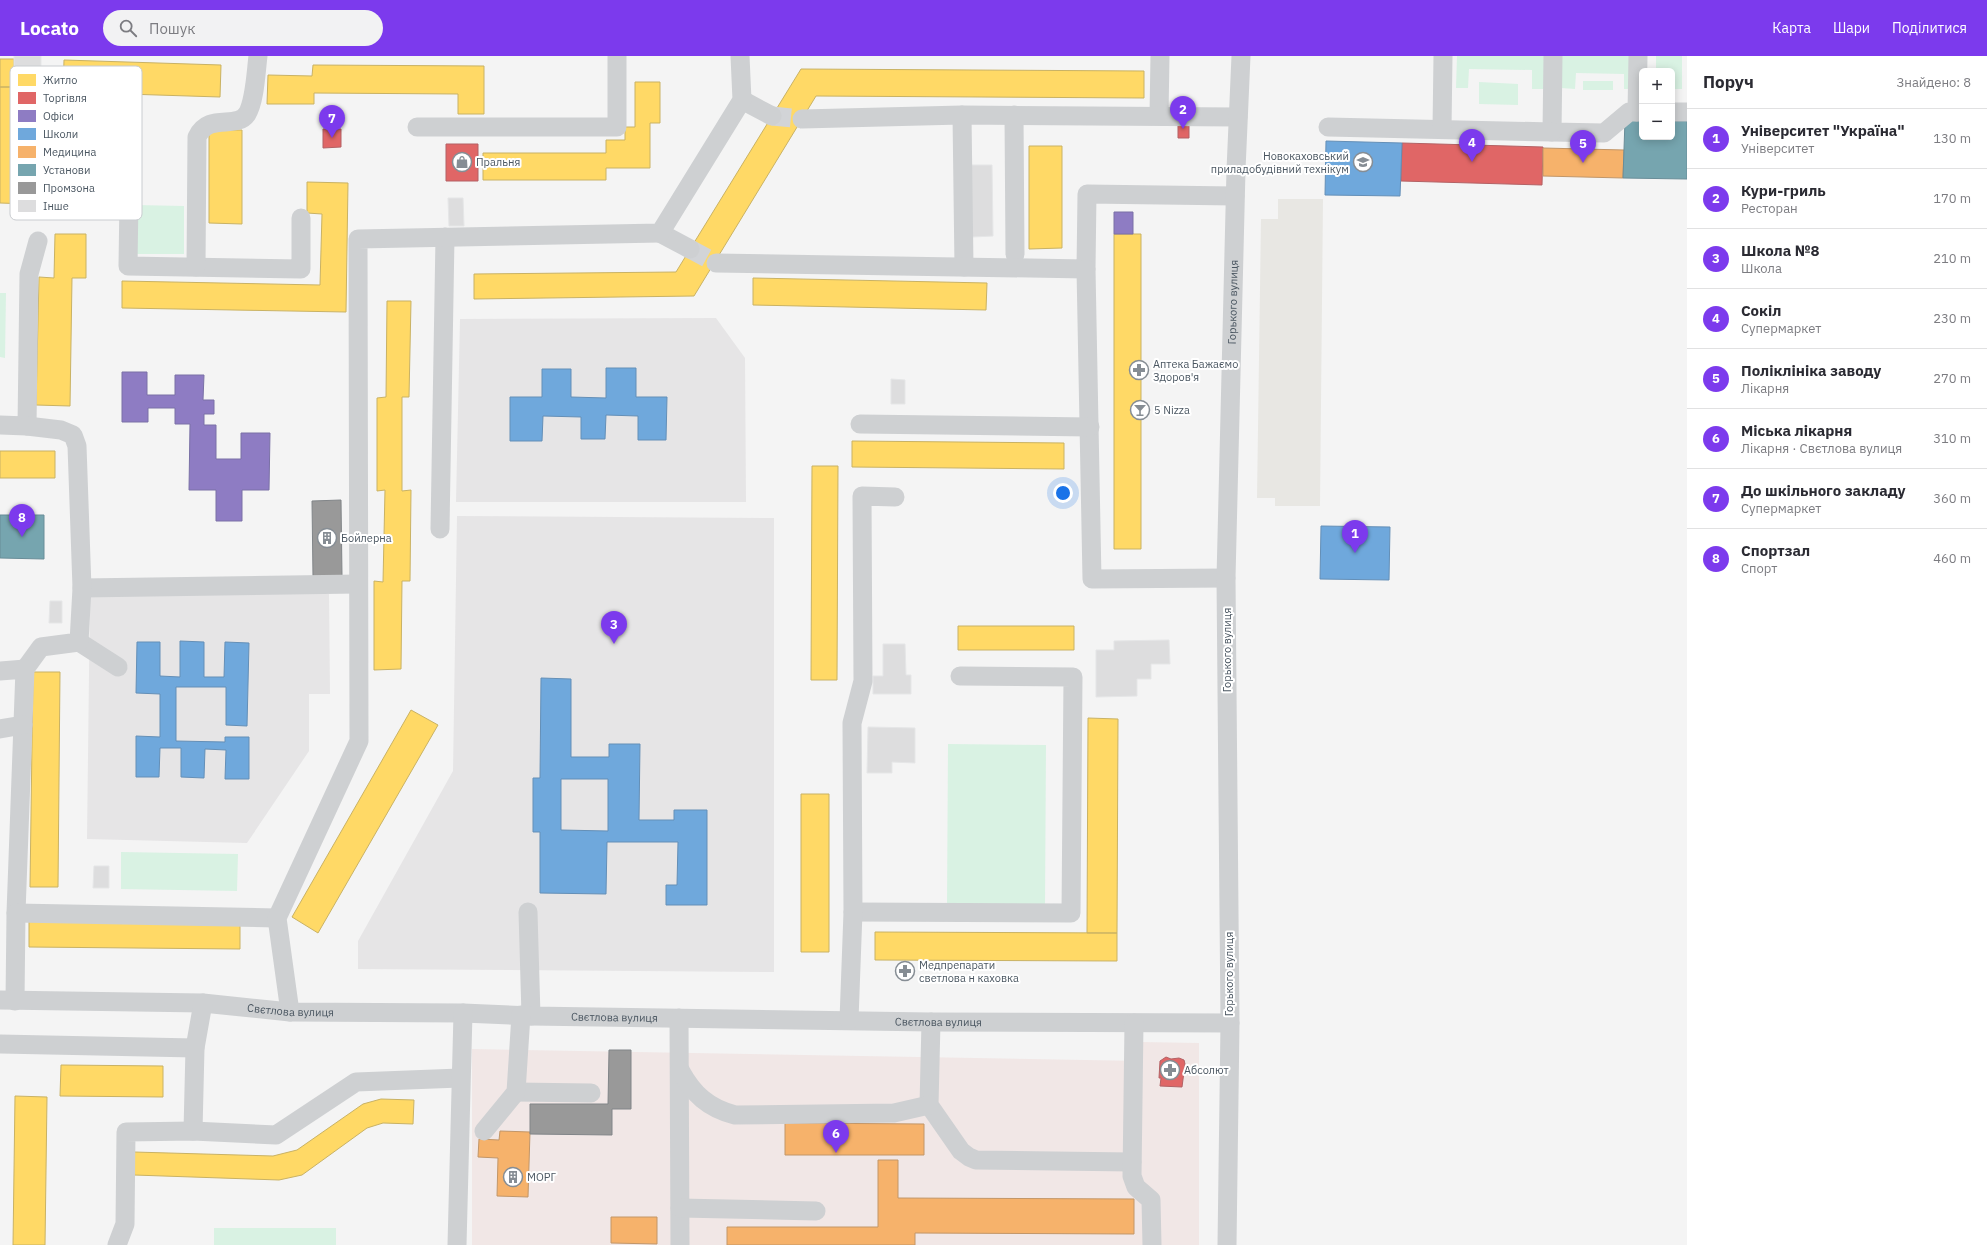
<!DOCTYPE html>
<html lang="uk">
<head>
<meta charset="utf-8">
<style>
	:root { --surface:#fff; --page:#f2f2f3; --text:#2b2b33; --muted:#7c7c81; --line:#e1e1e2; --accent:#7c3aed }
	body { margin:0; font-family:"IBM Plex Sans",sans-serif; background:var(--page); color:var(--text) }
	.controls { position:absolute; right:12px; top:12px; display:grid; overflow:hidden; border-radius:6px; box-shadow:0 2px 10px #0003 }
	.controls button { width:36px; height:36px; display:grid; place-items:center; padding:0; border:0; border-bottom:1px solid var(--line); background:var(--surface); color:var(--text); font:20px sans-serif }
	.you { position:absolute; left:1063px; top:437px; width:14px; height:14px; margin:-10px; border:3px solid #fff; border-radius:50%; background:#1a73e8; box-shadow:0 0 0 6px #1a73e833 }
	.badge { display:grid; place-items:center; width:26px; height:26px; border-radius:50%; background:var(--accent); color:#fff; font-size:13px; font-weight:700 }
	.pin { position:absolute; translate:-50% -33px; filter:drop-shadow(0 1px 2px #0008) }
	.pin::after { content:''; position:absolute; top:21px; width:14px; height:12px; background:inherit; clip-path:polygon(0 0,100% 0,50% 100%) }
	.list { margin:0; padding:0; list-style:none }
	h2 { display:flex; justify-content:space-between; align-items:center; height:52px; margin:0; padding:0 16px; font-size:17px }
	h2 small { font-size:13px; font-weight:400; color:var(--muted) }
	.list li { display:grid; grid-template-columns:26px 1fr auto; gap:12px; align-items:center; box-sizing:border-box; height:60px; padding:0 16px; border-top:1px solid var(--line) }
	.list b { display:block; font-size:15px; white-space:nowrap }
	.list p { margin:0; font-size:13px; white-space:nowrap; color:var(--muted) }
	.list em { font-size:13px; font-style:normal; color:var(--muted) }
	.icon { flex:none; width:22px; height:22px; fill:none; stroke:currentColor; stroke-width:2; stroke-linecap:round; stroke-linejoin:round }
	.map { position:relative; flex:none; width:1687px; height:1189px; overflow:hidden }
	header { display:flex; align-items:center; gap:24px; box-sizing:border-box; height:56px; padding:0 20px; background:var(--accent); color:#fff }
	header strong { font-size:19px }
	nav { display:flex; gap:22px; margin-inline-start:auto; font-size:14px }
	.search { width:280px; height:36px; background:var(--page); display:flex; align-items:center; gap:10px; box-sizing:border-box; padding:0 14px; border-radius:22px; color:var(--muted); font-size:15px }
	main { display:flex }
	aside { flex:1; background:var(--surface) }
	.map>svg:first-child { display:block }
</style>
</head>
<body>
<header>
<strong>Locato</strong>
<div class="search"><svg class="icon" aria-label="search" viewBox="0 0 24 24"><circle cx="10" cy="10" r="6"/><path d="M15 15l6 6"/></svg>Пошук</div>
<nav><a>Карта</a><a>Шари</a><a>Поділитися</a></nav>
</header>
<main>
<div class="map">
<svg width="1687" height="1189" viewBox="0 0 1687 1189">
	<rect width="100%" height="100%" fill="#f4f4f4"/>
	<path fill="#e8e7e3" d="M1278,143h45l-3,307h-45v-8h-18l4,-279h17z"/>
	<path fill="#e6e5e6" d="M716,262l29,40 1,144h-290l4,-183z
		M457,460l317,2v454l-416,-3v-28l95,-170z
		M90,535l239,3 1,100h-21v57l-62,92 -160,-4z"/>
	<path fill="#f1e7e6" d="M1141,986l58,1v202h-727v-196l669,12z"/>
	<path fill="#d9f2e3" d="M1457,0h90v33h-15v-19l-63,-1 -1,19h-12z
		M1561,0h74l-1,33h-10v-15l-48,-1 -1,16 -14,-1z
		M1656,0h26v33h-10v-18h-16z
		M1583,25h30v9h-30z
		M1479,26l39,2v21l-39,-1z
		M136,149l48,1v48h-48z
		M0,237h6l-1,65 -5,-1z
		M948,688l98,1 -1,161 -98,-1z
		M121,796l117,2 -1,37 -116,-2z
		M214,1172h122v17h-122z"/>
	<path fill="#ffd966" stroke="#c9b264" d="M0,3h14v22h15v6h-29z
		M64,4l157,5 -1,32 -157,-5z
		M313,9l171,1v48h-26v-20l-144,-1v11h-47l1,-29 44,1z
		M801,13l343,2v27l-328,-2 -122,200 -220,3v-25l202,-2z
		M635,26h25v41h-10v45h-44v12h-123v-27h123v-13h19v-13h10z
		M0,31h29l-1,117 -28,-1z
		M209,74h33v94l-33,-1z
		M1029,90h33v102l-33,1z
		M307,126l41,1 -2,129 -224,-4v-27l198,4 2,-71 -15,-1z
		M55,178h31v44h-14l-2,128 -34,-1 3,-128 15,1z
		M1114,178h27v315h-27z
		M753,222l234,5 -1,27 -233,-5z
		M387,245h24l-2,96h-7v94l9,-1 -1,91h-8l-1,88 -27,1v-89l9,1 2,-92 -8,1v-93l9,-1z
		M852,385l212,2v26l-212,-2z
		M0,395h55v27h-55z
		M812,410h26l-1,214h-26z
		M958,570h116v24h-116z
		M33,616h27l-2,215h-28z
		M411,654l27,15 -120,208 -26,-16z
		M1088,662l30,1 -1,214h-30z
		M801,738h28v158h-28z
		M29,865l211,2v26l-211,-2z
		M875,876l242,1v28l-242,-1z
		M61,1009l102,1v31l-103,-1z
		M15,1040l32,1 -2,148h-32z
		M381,1043l33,1 -1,24 -30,-1 -16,5 -65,47 -23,5 -145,-5v-23l139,4 24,-6 66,-46z"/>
	<path fill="#e06666" stroke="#b36164" d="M1178,65h11v17h-11z
		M323,73h18v18l-18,1z
		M1402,87l141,4 -1,38 -141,-4z
		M446,88h32v37h-32z
		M1166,1001l5,2 8,-1 5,2 1,4 -3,23 -22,-1 1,-8h-2l1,-17z"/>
	<path fill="#8e7cc3" stroke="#7a71a6" d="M1114,156h19v22h-19z
		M122,316h25v23h28v-20h29l-1,25h11v14h-10v11h12v34h25v-26h29l-1,57h-27v31h-26v-31h-27l1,-66h-15v-16h-27v14h-26z"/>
	<path fill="#6fa8dc" stroke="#648fb7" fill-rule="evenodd" d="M1326,85l76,2 -2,53 -75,-1z
		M606,312h30v29h31l-1,43h-28v-24l-32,-1 -1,24h-24v-22l-38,-1 -1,25h-32v-44h32v-28h29v28l35,1z
		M1321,470l69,1 -1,53 -69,-1z
		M180,585l24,1v35h20l1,-35 24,1 -2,83 -21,-1v-38h-50v54l49,1v-5h24v42h-24l1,-29 -21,-1 -1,29 -23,-1v-29h-21l-1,29h-23v-41l24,1v-43l-24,-1 1,-51h23v34l20,1z
		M541,622l30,1v78h38v-13h31l-1,76h35v-10h33v95h-41v-20h11l1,-43h-71l-1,52 -66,-1v-61h-7v-54h7zM561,723h47v52l-47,-1z"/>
	<path fill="#f6b26b" stroke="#c29668" d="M1543,92l81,2 -1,28 -80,-2z
		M785,1067l139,1v31h-139z
		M500,1075l30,1 -2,65 -31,-1 1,-38 -20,-1 1,-18 20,1z
		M878,1104h20v38l236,1v35l-219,-1v12h-188v-18h151z
		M611,1161h46v27l-46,-1z"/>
	<path fill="#76a5af" stroke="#698d98" d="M1625,64l17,1v16h30v-16h15v58l-64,-1z
		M0,459h44v44l-44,-1z"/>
	<path fill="#999" stroke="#818588" d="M341,444l1,76 -29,1 -1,-76z
		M609,994h22v59h-19v26l-82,-1v-30h78z"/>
	<path fill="#ddddde" stroke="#e5e6e7" d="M14,0h27v25h-27z
		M971,109h21l1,71 -21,1z
		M448,142h15l1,28h-15z
		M891,323l14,1v24h-14z
		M50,545h12v22h-13z
		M1169,584l1,24h-19v15h-14v17l-41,1v-47h18v-9z
		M883,588h22l1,31h5v19h-38v-18h10z
		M868,671l47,1v35l-23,-1v11h-25z
		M94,810h15v22h-16z"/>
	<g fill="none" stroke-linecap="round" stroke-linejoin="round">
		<path stroke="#d2d4d7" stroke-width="19" stroke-dasharray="19 10" stroke-linecap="butt" d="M772,60l30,3
			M690,193l26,14"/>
		<g stroke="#ced0d2" stroke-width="19">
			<path d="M1553,0l-1,76 52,1 25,-21h13"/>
			<path d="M742,44l30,16"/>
			<path d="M1637,56l1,-56"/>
			<path d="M1672,56h15"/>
			<path d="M962,59l2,152"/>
			<path d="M1014,59l1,139"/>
			<path d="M1159,59l1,-59"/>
			<path d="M802,63l160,-4 276,2"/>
			<path d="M417,71h200v-71"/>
			<path d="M1328,71l224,5"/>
			<path d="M1442,73l1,-73"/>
			<path d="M129,143l-1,67 173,3v-51"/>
			<path d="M660,177l30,16"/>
			<path d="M716,207l370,6 1,-75 148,2"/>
			<path d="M196,211l1,-130c12,-25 39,-7 50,-23 8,-13 9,-43 11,-58"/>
			<path d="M1086,213l6,310 134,-1"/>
			<path d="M860,368l230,3"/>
			<path d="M0,369l27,1 2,-152 9,-33"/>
			<path d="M440,473l5,-292"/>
			<path d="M82,532l276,-4"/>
			<path d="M79,586l39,25"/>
			<path d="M25,613l16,-22 38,-5 3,-54 -5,-142 -4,-11 -12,-5 -34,-4"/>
			<path d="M0,615l25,-2 -9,244 -1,88"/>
			<path d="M0,673l23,-4"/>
			<path d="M528,856l3,104"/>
			<path d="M853,856l218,1 2,-236 -113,-1"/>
			<path d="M16,857l261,5"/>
			<path id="s1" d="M0,944l203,3 87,9 173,1 68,3 400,6 299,1"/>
			<path d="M290,956l-13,-94 82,-177 -1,-502 302,-6 82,-133 -2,-44"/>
			<path d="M679,962l1,227"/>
			<path d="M849,964l4,-108 -1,-189 11,-42 -1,-185 33,1"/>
			<path d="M931,966l-2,83 32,46 8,6 7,3 156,2"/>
			<path d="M1134,967l-2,153 4,11 15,13 1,45"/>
			<path d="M0,988l195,4"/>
			<path d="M680,1014c13,24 28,38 55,45l159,-2 35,-8"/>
			<path d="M516,1036l75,1"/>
			<path d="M193,1075l2,-83 8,-45"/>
			<path d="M484,1075l32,-39 5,-77"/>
			<path d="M680,1152l136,3"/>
			<path d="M117,1189l8,-21 1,-92 67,-1 83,4 80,-53 104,-4"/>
			<path d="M457,1189l6,-232"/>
			<path id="s2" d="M1227,1189l3,-222 -4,-445 10,-408 5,-114"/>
		</g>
	</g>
	<defs>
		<symbol id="shop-ring" viewBox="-11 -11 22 22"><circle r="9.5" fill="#fff" stroke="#868d94" stroke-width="1.5"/><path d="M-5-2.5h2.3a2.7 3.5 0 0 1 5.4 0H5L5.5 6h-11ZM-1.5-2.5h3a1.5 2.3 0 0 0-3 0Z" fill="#868d94"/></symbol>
		<symbol id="university-ring" viewBox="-11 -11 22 22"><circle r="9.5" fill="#fff" stroke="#868d94" stroke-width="1.5"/><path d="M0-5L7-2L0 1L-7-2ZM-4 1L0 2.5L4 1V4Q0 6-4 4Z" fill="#868d94"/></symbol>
		<symbol id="pharmacy-ring" viewBox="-11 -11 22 22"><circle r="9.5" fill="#fff" stroke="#868d94" stroke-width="1.5"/><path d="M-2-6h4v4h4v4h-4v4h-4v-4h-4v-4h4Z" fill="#868d94"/></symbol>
		<symbol id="bar-ring" viewBox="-11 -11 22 22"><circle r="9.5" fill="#fff" stroke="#868d94" stroke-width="1.5"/><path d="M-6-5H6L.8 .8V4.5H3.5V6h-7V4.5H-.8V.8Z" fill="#868d94"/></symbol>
		<symbol id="building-ring" viewBox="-11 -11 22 22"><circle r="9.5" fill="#fff" stroke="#868d94" stroke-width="1.5"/><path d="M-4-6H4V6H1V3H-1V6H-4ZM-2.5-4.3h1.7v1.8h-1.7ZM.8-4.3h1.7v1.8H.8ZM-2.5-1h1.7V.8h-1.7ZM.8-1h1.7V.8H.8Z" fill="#868d94"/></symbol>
	</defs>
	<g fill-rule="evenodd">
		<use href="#shop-ring" x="451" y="95" width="22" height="22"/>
		<use href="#university-ring" x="1352" y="95" width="22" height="22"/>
		<use href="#pharmacy-ring" x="1128" y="303" width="22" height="22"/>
		<use href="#bar-ring" x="1129" y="343" width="22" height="22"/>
		<use href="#building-ring" x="316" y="471" width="22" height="22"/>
		<use href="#pharmacy-ring" x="894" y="904" width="22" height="22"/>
		<use href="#pharmacy-ring" x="1159" y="1003" width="22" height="22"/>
		<use href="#building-ring" x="502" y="1110" width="22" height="22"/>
	</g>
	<g text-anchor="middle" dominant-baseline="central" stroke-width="4" stroke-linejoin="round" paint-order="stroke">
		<g font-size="11" fill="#4a5661" stroke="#fff" text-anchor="start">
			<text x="1349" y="100" text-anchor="end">Новокаховський<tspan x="1349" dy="13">приладобудівний технікум</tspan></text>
			<text x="476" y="106">Пральня</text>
			<text x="1153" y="308">Аптека Бажаємо<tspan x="1153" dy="13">Здоров'я</tspan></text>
			<text x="1154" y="354">5 Nizza</text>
			<text x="341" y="482">Бойлерна</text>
			<text x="919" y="909">Медпрепарати<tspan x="919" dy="13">светлова н каховка</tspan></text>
			<text x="1184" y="1014">Абсолют</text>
			<text x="527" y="1121">МОРГ</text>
		</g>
		<g font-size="11" fill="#4a5661" stroke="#fff">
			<text stroke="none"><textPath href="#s2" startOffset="943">Горького вулиця</textPath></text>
			<text transform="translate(1227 594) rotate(-90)">Горького вулиця</text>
			<text transform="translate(1229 918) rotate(-90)">Горького вулиця</text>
			<text stroke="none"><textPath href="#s1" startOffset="291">Свєтлова вулиця</textPath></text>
			<text stroke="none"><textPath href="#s1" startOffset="615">Свєтлова вулиця</textPath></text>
			<text stroke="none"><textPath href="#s1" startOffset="939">Свєтлова вулиця</textPath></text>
		</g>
	</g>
	<rect x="10" y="10" width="132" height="154" rx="6" fill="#fff" stroke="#c9ccd0" stroke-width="1"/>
	<rect x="18" y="18" width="18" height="12" fill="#ffd966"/>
	<rect x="18" y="36" width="18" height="12" fill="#e06666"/>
	<rect x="18" y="54" width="18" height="12" fill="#8e7cc3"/>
	<rect x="18" y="72" width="18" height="12" fill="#6fa8dc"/>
	<rect x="18" y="90" width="18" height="12" fill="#f6b26b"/>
	<rect x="18" y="108" width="18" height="12" fill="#76a5af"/>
	<rect x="18" y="126" width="18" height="12" fill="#999"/>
	<rect x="18" y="144" width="18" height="12" fill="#ddddde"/>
	<g font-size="11" fill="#4a5661">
		<text x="43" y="28">Житло</text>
		<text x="43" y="46">Торгівля</text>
		<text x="43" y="64">Офіси</text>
		<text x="43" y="82">Школи</text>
		<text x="43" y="100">Медицина</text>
		<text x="43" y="118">Установи</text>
		<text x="43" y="136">Промзона</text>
		<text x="43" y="154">Інше</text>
	</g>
</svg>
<div class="controls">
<button>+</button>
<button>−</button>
</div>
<div class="you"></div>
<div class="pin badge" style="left:1355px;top:497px">1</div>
<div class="pin badge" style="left:1183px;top:73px">2</div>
<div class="pin badge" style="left:614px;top:588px">3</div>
<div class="pin badge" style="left:1472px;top:106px">4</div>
<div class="pin badge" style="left:1583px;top:107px">5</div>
<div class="pin badge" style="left:836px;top:1097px">6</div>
<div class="pin badge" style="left:332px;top:82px">7</div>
<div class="pin badge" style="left:22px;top:481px">8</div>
</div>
<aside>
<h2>Поруч<small>Знайдено: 8</small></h2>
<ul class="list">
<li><span class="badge">1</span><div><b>Університет &quot;Україна&quot;</b><p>Університет</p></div><em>130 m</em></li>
<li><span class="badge">2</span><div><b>Кури-гриль</b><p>Ресторан</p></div><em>170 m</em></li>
<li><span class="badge">3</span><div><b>Школа №8</b><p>Школа</p></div><em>210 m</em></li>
<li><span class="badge">4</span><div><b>Сокіл</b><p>Супермаркет</p></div><em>230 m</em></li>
<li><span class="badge">5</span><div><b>Поліклініка заводу</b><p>Лікарня</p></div><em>270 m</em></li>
<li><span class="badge">6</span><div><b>Міська лікарня</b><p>Лікарня · Свєтлова вулиця</p></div><em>310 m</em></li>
<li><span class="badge">7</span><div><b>До шкільного закладу</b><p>Супермаркет</p></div><em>360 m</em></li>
<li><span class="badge">8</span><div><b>Спортзал</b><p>Спорт</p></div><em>460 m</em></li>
</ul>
</aside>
</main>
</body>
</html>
